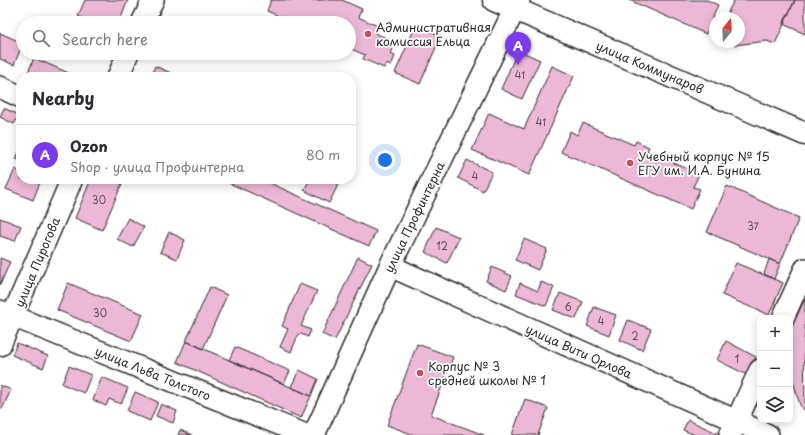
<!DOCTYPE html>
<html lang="en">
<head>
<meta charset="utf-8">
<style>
	:root { --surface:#fff; --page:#f7f7f7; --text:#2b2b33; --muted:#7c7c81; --line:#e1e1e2; --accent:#7c3aed }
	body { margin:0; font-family:"Playpen Sans",sans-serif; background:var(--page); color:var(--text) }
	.controls { position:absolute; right:12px; bottom:12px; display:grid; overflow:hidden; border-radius:8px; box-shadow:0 2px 10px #0003 }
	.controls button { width:36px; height:36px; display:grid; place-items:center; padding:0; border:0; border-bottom:1px solid var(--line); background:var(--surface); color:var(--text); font:20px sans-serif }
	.compass { position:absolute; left:709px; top:12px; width:36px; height:36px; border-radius:50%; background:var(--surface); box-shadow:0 2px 10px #0003; rotate:18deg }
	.you { position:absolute; left:385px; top:160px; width:14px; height:14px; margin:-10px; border:3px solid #fff; border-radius:50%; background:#1a73e8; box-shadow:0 0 0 6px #1a73e833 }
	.badge { display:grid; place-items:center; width:26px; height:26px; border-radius:50%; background:var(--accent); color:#fff; font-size:13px; font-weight:700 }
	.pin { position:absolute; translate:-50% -33px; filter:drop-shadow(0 1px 2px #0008) }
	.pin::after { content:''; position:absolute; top:21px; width:14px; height:12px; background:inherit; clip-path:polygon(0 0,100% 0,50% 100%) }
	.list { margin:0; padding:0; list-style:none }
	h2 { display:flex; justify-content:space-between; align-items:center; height:52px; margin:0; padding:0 16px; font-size:17px }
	h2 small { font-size:13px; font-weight:400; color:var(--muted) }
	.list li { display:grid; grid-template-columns:26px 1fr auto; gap:12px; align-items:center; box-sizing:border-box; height:60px; padding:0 16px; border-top:1px solid var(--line) }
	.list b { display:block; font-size:15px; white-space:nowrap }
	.list p { margin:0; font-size:13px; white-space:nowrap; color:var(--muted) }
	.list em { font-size:13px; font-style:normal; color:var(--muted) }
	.icon { flex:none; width:22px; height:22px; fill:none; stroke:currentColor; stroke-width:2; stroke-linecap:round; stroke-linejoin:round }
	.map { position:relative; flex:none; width:805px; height:435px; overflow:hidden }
	.search { position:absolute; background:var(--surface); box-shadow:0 2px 10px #0003; left:16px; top:16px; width:340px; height:44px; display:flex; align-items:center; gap:10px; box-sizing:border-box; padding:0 14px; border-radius:22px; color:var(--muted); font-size:15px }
	.panel { position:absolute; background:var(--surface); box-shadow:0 2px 10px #0003; left:16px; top:72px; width:340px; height:112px; border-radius:16px }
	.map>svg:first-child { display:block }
</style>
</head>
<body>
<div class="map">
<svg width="805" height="435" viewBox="0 0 805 435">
	<rect width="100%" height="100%" fill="#fff"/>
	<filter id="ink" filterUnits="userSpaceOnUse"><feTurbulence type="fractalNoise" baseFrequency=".025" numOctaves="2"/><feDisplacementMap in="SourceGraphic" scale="8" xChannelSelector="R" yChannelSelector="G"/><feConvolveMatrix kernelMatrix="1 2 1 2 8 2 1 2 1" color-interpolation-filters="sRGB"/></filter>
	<g filter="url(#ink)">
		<path fill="#ecb8d5" stroke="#2b2b2b" d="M85,0h43l-9,23h-25l-16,-7z
			M271,0h71l20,9 -4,8 20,9 -3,7 20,9 -5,12 5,2 -4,10 -5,-2 -2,4 -21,-9 2,-4 -16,-7v-25h-56v-1l-26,-11z
			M629,0h78l11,5 -12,29z
			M734,0h61l-20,44 -8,-3 -32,4 -6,-3h10v-24h-14z
			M795,0h10v34l-22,-10z
			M416,25l25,11 -21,48 -25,-11z
			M0,33l23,10 -9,22 -14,-6z
			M518,50l22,10 -18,39 -21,-10z
			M34,58l44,19h-52z
			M155,66l16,7 -1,4h-20z
			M552,66l22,10 -45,99 -57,-25 17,-37 35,16z
			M4,108l15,7 -5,9 -14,-7z
			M583,123l51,22 2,-4 13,6 -2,4 52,23 -6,13 7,2 -9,20 -130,-57 9,-21 7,4z
			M21,147v14l-5,-2z
			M467,160l25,12 -9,19 -25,-13z
			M15,169l6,3v7l20,1 -8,20 -27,-11z
			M91,179h33l-22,51 -27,-12z
			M220,179h41l115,52 -7,15z
			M310,179h21l8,4 -10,20 -25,-13z
			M727,186l72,32 -19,46 -73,-32z
			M0,218l21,8 -6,15 -15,-5z
			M128,218l16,9 -11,20 -16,-8z
			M436,227l23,10 -12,26 -22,-11z
			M169,232l16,8 -8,19 -17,-7z
			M524,239l23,10 -9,21 -23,-10z
			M358,257l14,7 -37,76 -13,-6z
			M0,258l10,4 -10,23z
			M769,259l11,5 -6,15 -10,-5z
			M736,263l47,20 -14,32 -47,-20z
			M492,267l20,9 -6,14 -20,-9z
			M541,282l13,5 -8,19 -30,-12 4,-11 18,8z
			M68,283l75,31 -12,27 -74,-31z
			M300,284l17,7 -16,35 10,4 -3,7 -9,-4 -8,19 -11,-5 8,-18 -6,-3z
			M210,287l17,8 -24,54 -17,-8z
			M560,293l23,9 -7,17 -23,-9z
			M805,298v36l-1,4 1,73 -5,-6 -10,-34 1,-42z
			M594,307l22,8 -7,20 -22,-9z
			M628,320l23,9 -9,21 -22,-10z
			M186,341l125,55 -10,22 -124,-56z
			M726,341l30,16 -9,18 -30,-15z
			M17,343l31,13 -5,12 -31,-13z
			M417,344l36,13 -22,58 53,20h-70l-27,-10z
			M235,347l55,24 -6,13 -55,-24z
			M69,366l22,9 -7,18 -22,-9z
			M299,370l19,9 -7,17 -20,-9z
			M102,377l26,11 -7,16 -12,-5 -3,7 -13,-6z
			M0,385l11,5 -9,19 -2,-1z
			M135,392l23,10 -8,19 -23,-10z
			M525,399l23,9 -10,27h-26z
			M161,404l16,7 -4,12 -17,-7z
			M688,420l29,13 -1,2h-21l-12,-5z
			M180,430l12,5h-14z"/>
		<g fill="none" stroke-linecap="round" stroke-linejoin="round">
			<defs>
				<path id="minor" d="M142,23l11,-23
					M118,77l10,-24
					M0,87l21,10
					M390,266l378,169
					M0,311l306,124
					M783,318l22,-49
					M0,345l72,-166
					M314,435l76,-169 129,-266
					M730,435l30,-65"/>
				<path id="major" d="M494,0l311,134"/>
			</defs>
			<use href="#minor" stroke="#2b2b2b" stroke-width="24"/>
			<use href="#major" stroke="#2b2b2b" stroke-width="25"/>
			<use href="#minor" stroke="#fff" stroke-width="21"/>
			<use href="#major" stroke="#fff" stroke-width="22"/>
		</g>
	</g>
	<g fill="#d1495b" stroke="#fff" stroke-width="1.5">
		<circle cx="368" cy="34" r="4"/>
		<circle cx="630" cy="163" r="4"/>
		<circle cx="420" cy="373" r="4"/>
	</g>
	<g text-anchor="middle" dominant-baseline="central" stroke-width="3.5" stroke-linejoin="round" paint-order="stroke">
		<g font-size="10" fill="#5b4e56">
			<text x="520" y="74">41</text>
			<text x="541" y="121">41</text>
			<text x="475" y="175">4</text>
			<text x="99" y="199">30</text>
			<text x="753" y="225">37</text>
			<text x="442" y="245">12</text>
			<text x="568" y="306">6</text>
			<text x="100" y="312">30</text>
			<text x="601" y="320">4</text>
			<text x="635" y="335">2</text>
			<text x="737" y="358">1</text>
		</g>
		<g font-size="12" fill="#2b2b2b" stroke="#fff" text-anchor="start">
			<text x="376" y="27">Административная<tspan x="376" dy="14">комиссия Ельца</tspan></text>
			<text x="638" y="156">Учебный корпус № 15<tspan x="638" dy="14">ЕГУ им. И.А. Бунина</tspan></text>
			<text x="428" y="366">Корпус № 3<tspan x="428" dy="14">средней школы № 1</tspan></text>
		</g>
		<g font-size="12" fill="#2b2b2b" stroke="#fff">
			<text transform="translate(650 67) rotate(23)">улица Коммунаров</text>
			<text transform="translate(414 217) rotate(-64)">улица Профинтерна</text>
			<text transform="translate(37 262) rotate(-67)">улица Пирогова</text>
			<text transform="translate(579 351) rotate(24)">улица Вити Орлова</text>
			<text transform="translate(153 373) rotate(22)">улица Льва Толстого</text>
		</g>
	</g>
</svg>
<div class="controls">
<button>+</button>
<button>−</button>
<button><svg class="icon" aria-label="layers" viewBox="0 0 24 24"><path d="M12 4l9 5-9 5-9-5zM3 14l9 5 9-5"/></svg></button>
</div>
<svg class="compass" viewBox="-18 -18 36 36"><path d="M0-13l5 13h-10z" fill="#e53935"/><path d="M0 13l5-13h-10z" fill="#7c7c81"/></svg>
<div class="you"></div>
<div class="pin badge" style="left:518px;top:65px">A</div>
<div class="search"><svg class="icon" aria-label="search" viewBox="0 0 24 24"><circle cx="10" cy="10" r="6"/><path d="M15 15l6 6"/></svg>Search here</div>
<section class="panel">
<h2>Nearby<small></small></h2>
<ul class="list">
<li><span class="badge">A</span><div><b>Ozon</b><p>Shop · улица Профинтерна</p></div><em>80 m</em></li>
</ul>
</section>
</div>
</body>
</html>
